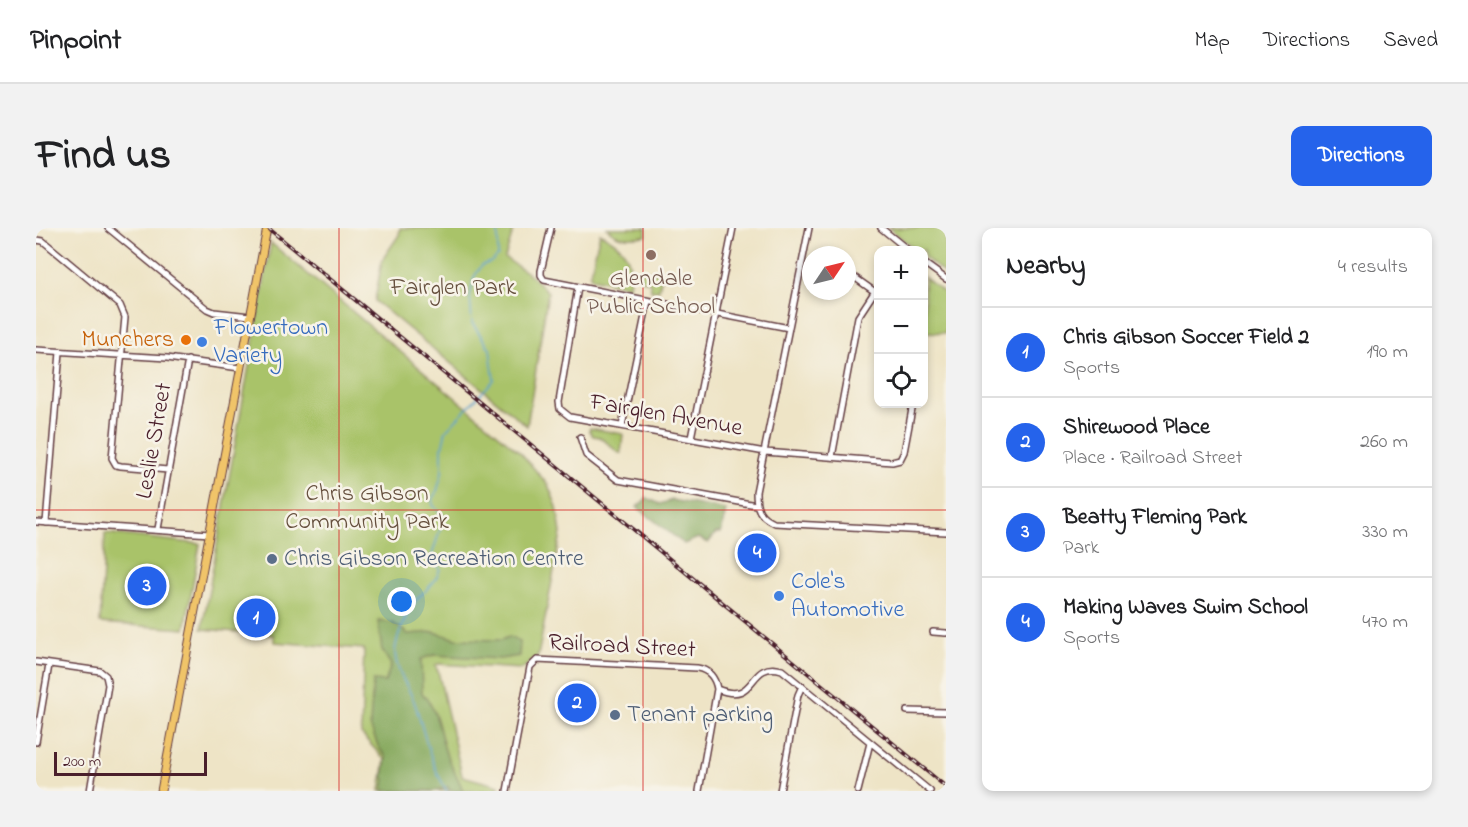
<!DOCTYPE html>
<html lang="en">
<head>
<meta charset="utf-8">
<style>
	:root { --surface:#fff; --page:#f2f2f2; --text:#202124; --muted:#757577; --line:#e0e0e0; --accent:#2563eb }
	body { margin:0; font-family:"Indie Flower",sans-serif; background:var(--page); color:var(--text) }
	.controls { position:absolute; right:18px; top:18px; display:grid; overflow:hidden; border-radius:12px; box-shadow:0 3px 9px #0003 }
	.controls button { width:54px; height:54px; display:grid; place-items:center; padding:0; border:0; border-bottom:2px solid var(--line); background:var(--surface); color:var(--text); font:30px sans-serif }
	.compass { position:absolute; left:766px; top:18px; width:54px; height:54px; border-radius:50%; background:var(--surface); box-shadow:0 3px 9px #0003; rotate:55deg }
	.scale { position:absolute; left:18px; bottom:15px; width:153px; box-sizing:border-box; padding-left:6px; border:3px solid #4a1f2b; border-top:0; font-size:16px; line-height:21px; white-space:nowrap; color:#4a1f2b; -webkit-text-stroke:4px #f7f3e8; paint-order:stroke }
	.you { position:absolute; left:366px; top:374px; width:21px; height:21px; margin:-15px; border:4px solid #fff; border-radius:50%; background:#1a73e8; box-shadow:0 0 0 9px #1a73e833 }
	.badge { display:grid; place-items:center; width:39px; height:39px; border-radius:50%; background:var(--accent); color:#fff; font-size:20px; font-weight:700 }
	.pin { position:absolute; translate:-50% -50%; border:3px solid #fff; box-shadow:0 2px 6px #0006 }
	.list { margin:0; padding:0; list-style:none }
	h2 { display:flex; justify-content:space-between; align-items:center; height:78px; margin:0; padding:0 24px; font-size:26px }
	h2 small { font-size:20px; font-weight:400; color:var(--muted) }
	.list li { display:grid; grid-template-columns:39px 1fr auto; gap:18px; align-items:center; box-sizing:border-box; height:90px; padding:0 24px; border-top:2px solid var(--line) }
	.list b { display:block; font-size:22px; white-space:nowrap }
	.list p { margin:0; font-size:20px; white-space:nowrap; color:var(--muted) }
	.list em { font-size:20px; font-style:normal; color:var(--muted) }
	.icon { flex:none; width:33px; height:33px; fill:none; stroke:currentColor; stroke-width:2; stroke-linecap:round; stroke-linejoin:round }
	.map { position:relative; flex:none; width:910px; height:563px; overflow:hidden; border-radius:12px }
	header { display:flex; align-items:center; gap:36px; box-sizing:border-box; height:84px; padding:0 30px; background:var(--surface); border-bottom:2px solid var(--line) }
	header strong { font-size:28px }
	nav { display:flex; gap:33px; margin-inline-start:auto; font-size:21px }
	.intro { display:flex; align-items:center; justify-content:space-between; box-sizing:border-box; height:144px; padding:0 36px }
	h1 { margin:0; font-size:42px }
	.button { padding:15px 27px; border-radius:12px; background:var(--accent); color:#fff; font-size:21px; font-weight:700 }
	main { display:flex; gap:36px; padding:0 36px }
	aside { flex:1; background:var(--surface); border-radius:12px; box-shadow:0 3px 9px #0003 }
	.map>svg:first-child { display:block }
</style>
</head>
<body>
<header>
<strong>Pinpoint</strong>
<nav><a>Map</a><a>Directions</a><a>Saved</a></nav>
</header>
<div class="intro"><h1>Find us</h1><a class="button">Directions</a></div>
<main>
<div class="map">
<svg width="910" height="563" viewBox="0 0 910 563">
	<rect width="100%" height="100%" fill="#f7f3e8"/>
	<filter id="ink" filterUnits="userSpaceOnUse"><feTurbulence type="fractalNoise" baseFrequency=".0167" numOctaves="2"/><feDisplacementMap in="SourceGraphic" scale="12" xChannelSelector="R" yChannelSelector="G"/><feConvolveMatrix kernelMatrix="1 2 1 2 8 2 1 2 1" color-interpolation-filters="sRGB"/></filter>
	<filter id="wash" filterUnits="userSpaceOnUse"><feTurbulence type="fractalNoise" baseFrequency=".008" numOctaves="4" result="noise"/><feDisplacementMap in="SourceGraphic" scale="24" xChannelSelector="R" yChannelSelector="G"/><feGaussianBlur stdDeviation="1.35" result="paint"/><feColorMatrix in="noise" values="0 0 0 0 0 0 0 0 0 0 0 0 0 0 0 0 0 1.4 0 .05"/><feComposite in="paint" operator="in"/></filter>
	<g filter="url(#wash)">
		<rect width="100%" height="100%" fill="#eee4c6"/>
		<path fill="#a9c369" stroke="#7a714a" stroke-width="1.5" d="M364,0h114l-9,30 24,16 19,18 -21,134 -152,-125 7,-41 17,-25z
			M571,0h39v8c-16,1 -27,5 -39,-8z
			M853,0h57v47l-22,-18v-7h-8z
			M564,5c24,13 34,24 29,53l-37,-8 -2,-3z
			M235,15l250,210 27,32 9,22 4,26 -23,123 -16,13 -84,-5 -3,2 3,5 24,105 37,10 -1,5h-118l5,-31 -24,-26 3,-85 -90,-7v-7l-72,-6z
			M604,42l22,4 -3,16h-8l-1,-8 -10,-3z
			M888,49l22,17v39l-21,-1z
			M554,200l33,6 -2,19h-2l-19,-16 -7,-1 -4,-6z
			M69,305l95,11 -15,85 -85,-6z"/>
		<path fill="#86a95d" stroke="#686444" stroke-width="1.5" d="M611,270l13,6 12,-4 54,10 -5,23h-5l-8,10 -10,-5 -14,6 -47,-37z
			M342,393l15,2 15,11 26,-2 23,7 44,1 8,-3 11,5 -1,14 -19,3 -66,-4 -13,4 1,34c18,20 16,38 25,63 4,11 12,22 16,35h-13l-2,-4 -14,4h-51l2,-12 -2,-2 3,-20 -7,-9 -9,-22 3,-45 12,1 6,-17 -9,-15z"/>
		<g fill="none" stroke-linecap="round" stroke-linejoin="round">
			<path stroke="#58a1cf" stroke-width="1.5" d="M411,563c-17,-27 -22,-57 -32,-87 -6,-17 -19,-32 -20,-51 0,-9 4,-19 7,-27 3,-7 6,-15 10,-21 10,-13 23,-19 28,-36l-9,-11 13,-41 -11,-12 -1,-6 5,-8 5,-18v-25l4,-18 48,-50 -4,-31 -18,-26 -2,-27 4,-19 8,-12 9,-3 7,-6v-28"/>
		</g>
	</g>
	<g filter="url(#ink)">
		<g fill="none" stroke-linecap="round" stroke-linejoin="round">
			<defs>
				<path id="minor" d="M72,0l99,81 7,3 36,4
					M515,0l-10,43v4l3,5 245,48
					M773,0l-53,264c0,16 3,24 18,31l172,9
					M845,0l27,22
					M0,12l7,1 77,64 5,12 -13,141 4,7 5,1 47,4
					M888,35l22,16
					M811,44l31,22
					M542,59l-19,115 1,7 10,8 195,35 127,10 8,-2 4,-8 9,-48
					M0,122l131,8 73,10
					M586,198l26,-125
					M544,209l6,18 32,25 138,25
					M655,210l42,-210
					M796,229l26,-140 17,-26
					M0,294l174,12
					M10,295l14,-171
					M122,301l30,-169
					M897,404l13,1
					M0,434l64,9 6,5 2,9 -18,106
					M681,461c42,17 29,-29 65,-19l148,121
					M871,483l39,1
					M0,514l13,-77
					M471,563l23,-124 7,-7 160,8c12,2 18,9 20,21l-18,102
					M744,563l18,-96 4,-9
					M822,563l12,-48"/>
				<path id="major" d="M125,563l106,-563"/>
			</defs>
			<use href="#minor" stroke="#633d42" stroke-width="8"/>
			<use href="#major" stroke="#633d42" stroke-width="9"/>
			<use href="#minor" stroke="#fff" stroke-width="5"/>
			<use href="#major" stroke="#f0c469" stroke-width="7"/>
			<defs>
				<path id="rail" d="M232,0l678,559"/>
			</defs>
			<use href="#rail" stroke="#4a1f2b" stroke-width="4"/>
			<use href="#rail" stroke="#f7f3e8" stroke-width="1.5" stroke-dasharray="4.5" stroke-linecap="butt"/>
		</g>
	</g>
	<path fill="none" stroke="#d62828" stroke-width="1.5" stroke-opacity="0.55" d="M303,0v563M607,0v563M0,282h910"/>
	<circle fill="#8d6e63" stroke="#f7f3e8" stroke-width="2" cx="615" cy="27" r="6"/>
	<circle fill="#e8710a" stroke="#f7f3e8" stroke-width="2" cx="150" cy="112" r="6"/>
	<g fill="#3f7fe0" stroke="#f7f3e8" stroke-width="2">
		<circle cx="166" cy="114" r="6"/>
		<circle cx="743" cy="368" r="6"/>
	</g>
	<g fill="#5c6f8a" stroke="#f7f3e8" stroke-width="2">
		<circle cx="236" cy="331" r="6"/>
		<circle cx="579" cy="487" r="6"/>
	</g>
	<g text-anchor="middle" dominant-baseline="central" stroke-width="5" stroke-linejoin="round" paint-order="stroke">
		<g font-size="24" fill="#785e54" stroke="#f7f3e8">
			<text x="615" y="51">Glendale<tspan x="615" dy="28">Public School</tspan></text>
		</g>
		<g font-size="24" fill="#66503e" stroke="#f7f3e8">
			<text x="417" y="60">Fairglen Park</text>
			<text x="331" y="266">Chris Gibson<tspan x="331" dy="28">Community Park</tspan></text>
		</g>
		<g font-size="24" fill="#366cbe" stroke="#f7f3e8" text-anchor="start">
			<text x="178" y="100">Flowertown<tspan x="178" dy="28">Variety</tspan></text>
			<text x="755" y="354">Cole's<tspan x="755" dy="28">Automotive</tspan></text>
		</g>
		<g font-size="24" fill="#c56008" stroke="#f7f3e8" text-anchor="end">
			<text x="138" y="112">Munchers</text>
		</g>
		<g font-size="24" fill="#4a1f2b" stroke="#f7f3e8">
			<text transform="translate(630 188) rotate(10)">Fairglen Avenue</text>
			<text transform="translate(119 213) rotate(-80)">Leslie Street</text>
			<text transform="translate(586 419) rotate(3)">Railroad Street</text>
		</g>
		<g font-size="24" fill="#4e5e75" stroke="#f7f3e8" text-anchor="start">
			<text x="248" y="331">Chris Gibson Recreation Centre</text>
			<text x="591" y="487">Tenant parking</text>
		</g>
	</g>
</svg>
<div class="controls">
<button>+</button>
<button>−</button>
<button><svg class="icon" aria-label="locate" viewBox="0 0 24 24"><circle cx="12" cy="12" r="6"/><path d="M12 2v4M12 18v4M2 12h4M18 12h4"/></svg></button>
</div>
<svg class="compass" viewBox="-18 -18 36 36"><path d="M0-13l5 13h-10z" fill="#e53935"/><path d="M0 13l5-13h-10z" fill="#757577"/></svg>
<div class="scale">200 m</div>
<div class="you"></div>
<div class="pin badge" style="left:220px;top:390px">1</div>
<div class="pin badge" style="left:541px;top:475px">2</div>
<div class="pin badge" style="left:111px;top:358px">3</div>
<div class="pin badge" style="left:721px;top:325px">4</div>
</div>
<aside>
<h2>Nearby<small>4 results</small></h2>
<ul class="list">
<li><span class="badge">1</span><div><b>Chris Gibson Soccer Field 2</b><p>Sports</p></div><em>190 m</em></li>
<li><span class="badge">2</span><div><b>Shirewood Place</b><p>Place · Railroad Street</p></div><em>260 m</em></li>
<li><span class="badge">3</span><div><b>Beatty Fleming Park</b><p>Park</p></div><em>330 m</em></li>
<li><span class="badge">4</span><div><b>Making Waves Swim School</b><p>Sports</p></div><em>470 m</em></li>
</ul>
</aside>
</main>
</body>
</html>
